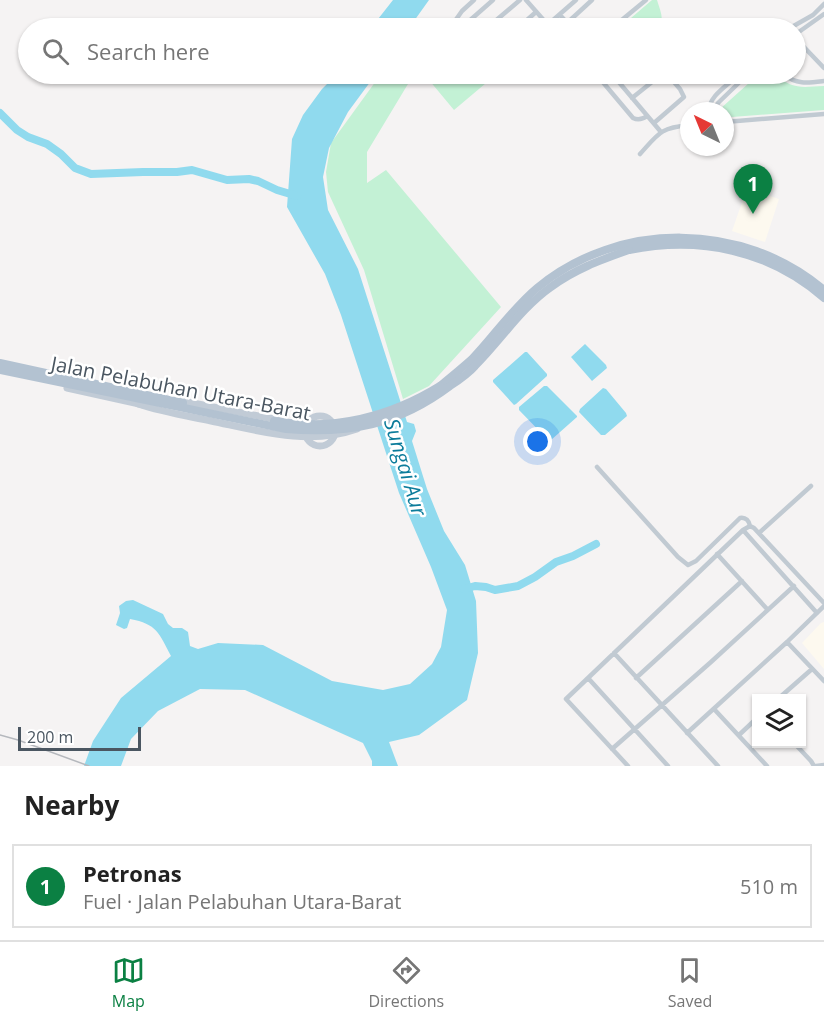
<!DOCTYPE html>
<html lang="en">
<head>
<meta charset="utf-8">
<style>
	:root { --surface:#fff; --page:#f6f6f6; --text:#222; --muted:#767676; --line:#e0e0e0; --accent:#0b8043 }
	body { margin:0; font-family:"Open Sans",sans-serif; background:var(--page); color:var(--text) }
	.controls { position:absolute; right:18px; bottom:18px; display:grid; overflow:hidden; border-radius:0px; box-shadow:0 2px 4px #0004 }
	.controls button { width:54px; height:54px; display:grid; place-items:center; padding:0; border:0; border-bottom:2px solid var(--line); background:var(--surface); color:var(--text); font:30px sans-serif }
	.compass { position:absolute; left:680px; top:102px; width:54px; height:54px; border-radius:50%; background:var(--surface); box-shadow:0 2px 4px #0004; rotate:317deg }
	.scale { position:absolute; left:18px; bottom:15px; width:123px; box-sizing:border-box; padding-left:6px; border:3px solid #4a5661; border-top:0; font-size:16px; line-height:21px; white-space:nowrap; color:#4a5661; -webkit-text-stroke:4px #fff; paint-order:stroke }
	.you { position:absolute; left:538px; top:442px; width:21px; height:21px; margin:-15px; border:4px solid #fff; border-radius:50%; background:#1a73e8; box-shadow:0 0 0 9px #1a73e833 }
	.badge { display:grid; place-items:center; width:39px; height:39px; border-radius:50%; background:var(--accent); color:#fff; font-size:20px; font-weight:700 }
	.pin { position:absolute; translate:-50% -50px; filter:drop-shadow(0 2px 3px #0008) }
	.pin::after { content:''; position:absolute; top:32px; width:21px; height:18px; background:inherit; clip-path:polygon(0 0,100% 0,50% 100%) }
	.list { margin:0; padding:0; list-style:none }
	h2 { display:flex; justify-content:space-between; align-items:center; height:78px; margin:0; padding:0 24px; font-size:26px }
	h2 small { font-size:20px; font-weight:400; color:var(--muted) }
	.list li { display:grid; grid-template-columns:39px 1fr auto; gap:18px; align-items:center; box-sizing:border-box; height:84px; margin:0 12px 12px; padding:0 12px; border:2px solid var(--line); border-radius:0px }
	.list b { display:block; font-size:22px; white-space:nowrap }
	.list p { margin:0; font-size:20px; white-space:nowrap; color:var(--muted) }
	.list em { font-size:20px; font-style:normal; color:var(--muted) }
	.icon { flex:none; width:33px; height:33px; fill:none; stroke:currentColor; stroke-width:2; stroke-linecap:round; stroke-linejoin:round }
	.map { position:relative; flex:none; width:824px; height:766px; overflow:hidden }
	.search { position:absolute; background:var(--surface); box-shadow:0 2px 4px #0004; left:18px; right:18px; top:18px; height:66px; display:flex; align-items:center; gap:15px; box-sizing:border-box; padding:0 21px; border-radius:33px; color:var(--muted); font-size:22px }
	.sheet { height:174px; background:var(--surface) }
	nav { display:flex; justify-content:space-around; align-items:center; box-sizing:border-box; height:84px; border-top:2px solid var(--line); background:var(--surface); font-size:16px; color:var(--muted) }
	nav a { display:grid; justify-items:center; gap:3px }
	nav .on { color:var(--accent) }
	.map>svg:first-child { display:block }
</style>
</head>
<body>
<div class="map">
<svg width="824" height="766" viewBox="0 0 824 766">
	<rect width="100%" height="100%" fill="#f5f3f3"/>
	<path fill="#fdf9ef" d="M747,188l32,11 -14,43 -33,-11z
		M824,622v47l-22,-26 19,-20z"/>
	<path fill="#c3f1d5" d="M652,0h5c3,10 8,20 2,28h-19l-9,-10z
		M381,74h33l-47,78v31l19,-13 115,137 -72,79 -26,13 -39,-129 -36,-78 -2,-20 5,-29z
		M424,74h63l5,4 -38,32z
		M759,74h16c18,16 26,13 49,12v24l-92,7 -6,-2 -1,-4h-3l-2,-2z"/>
	<path fill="#90daee" d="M393,0h36l-20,28h-38z
		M337,74h39l-28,38 -19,36 -6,29 5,33 30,59 49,153 7,2 2,7 -4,10 15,48 17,42 21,34 11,36 2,52 -11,47 -48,35 -30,7 9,24h-26v-5l-9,-18 -118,-53 -45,-1 -42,22 -27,28 -10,27h-37l9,-25 28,-43 50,-42c-12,-23 -14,-32 -41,-37l-3,9 -3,1 -8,-4 4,-12 -1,-7 7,-5 7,-1 30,14 5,10 5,4h9l6,4 2,14 8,3 20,-6 45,2 69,36 51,9 27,-6 22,-20 9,-17 6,-37 -16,-43 -32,-74 -58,-178 -16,-41 -38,-67 5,-68 11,-24 19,-26z
		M585,344l21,21 1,3 -15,13 -21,-24z
		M525,352h2l20,22v2l-31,28 -2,1 -21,-23v-2z
		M544,386h3l30,30v1l-26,23h-3l-29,-30v-3z
		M603,388l3,1 20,24 1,3 -22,19h-4l-22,-23 1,-3z"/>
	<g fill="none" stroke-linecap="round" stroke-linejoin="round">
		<path stroke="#90daee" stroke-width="8" d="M0,113l17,17 11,7 19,7 14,10 14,14 16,6 52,-2h34l15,-2 35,10 22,-1 9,2 19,9 20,6
			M464,589l11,-3 11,1 9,3 23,-4 17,-9 21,-15 17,-6 23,-12"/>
		<path stroke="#c1cad2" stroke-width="4.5" d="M526,0l22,25
			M560,15l12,13
			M567,23l25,-23
			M450,28l12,-17 12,-11
			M473,28l-4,-4 -1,-2 25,-22
			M487,28l33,-28
			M518,28l18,-16
			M544,28l32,-28
			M558,28l-2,-2 8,-6
			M612,28l34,-28
			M790,28l23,-13 11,-11
			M796,34l28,-20
			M803,46l21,22
			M596,74l37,44c6,3 10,1 14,-2
			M612,74l49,58
			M784,74c12,11 24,9 40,7
			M632,98l30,-24
			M709,111c0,-16 20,-26 30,-37
			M715,111v-3l3,-5 30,-29
			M725,122l99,-8
			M654,123l30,-26 -4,-8 -13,-15
			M640,154c19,-21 20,-26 49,-29
			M597,467l81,90 10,8 8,-4 44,-43c6,-1 9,3 10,8
			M743,530l74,83
			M759,533l52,-47
			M717,554l50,55
			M787,642l37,39
			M614,653l104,113
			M588,678l80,88
			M636,678l106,-97
			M779,698l33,-29
			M714,709l53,57
			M687,733l100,-91 37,-36
			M739,735l17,-16
			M795,744l16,17 3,5
			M612,749l99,-87 83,-76
			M628,766l-62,-67 177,-169 7,-4 4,2 70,75
			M816,766l8,-1"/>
		<path stroke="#c1cbd6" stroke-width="7" d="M67,388l77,17
			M178,400l101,20
			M305 431a15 15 0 1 1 30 0a15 15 0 1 1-30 0Z"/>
		<path stroke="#b3c2d1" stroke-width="8" d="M629,250c71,-14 140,0 195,48
			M440,386c11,-9 22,-18 32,-27 22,-23 40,-50 65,-71 82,-68 206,-67 287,2"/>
		<path stroke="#b5b8bd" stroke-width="1.5" d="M0,735l18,5 71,26"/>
		<path stroke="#c1cbd6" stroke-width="7" d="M138,404c24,8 49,12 73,17 48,10 98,25 146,8"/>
		<path stroke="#b3c2d1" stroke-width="8" d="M0,363l183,40
			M0,370l286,59c64,5 112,-4 164,-43 9,-6 18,-12 25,-20 26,-26 46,-58 76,-79 24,-18 50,-27 78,-37
			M274,421c59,10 116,-4 166,-35"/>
	</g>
	<g text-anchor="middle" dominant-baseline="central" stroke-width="5" stroke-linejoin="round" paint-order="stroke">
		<g font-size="20" fill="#4a5661" stroke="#fff">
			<text transform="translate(181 388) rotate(11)">Jalan Pelabuhan Utara-Barat</text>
		</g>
		<g font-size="21" font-style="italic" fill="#0c7c9b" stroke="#fff">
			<text transform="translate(406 467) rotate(73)">Sungai Aur</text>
		</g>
	</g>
</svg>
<div class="controls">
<button><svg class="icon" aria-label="layers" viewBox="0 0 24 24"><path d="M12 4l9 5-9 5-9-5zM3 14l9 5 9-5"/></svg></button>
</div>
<svg class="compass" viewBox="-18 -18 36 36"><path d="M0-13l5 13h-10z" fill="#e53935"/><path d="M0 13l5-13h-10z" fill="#767676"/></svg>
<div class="scale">200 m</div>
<div class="you"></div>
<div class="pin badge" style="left:753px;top:214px">1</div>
<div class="search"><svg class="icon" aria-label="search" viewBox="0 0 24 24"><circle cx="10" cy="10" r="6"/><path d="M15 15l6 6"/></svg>Search here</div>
</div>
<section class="sheet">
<h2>Nearby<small></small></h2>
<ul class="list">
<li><span class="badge">1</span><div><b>Petronas</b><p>Fuel · Jalan Pelabuhan Utara-Barat</p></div><em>510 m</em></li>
</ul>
</section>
<nav>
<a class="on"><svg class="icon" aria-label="map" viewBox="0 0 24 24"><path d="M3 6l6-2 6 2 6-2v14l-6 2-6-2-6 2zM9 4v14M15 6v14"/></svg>Map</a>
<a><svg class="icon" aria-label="directions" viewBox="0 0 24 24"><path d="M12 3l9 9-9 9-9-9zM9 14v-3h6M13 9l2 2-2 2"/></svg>Directions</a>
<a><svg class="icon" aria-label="saved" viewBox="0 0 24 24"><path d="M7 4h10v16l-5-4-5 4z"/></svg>Saved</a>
</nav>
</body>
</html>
